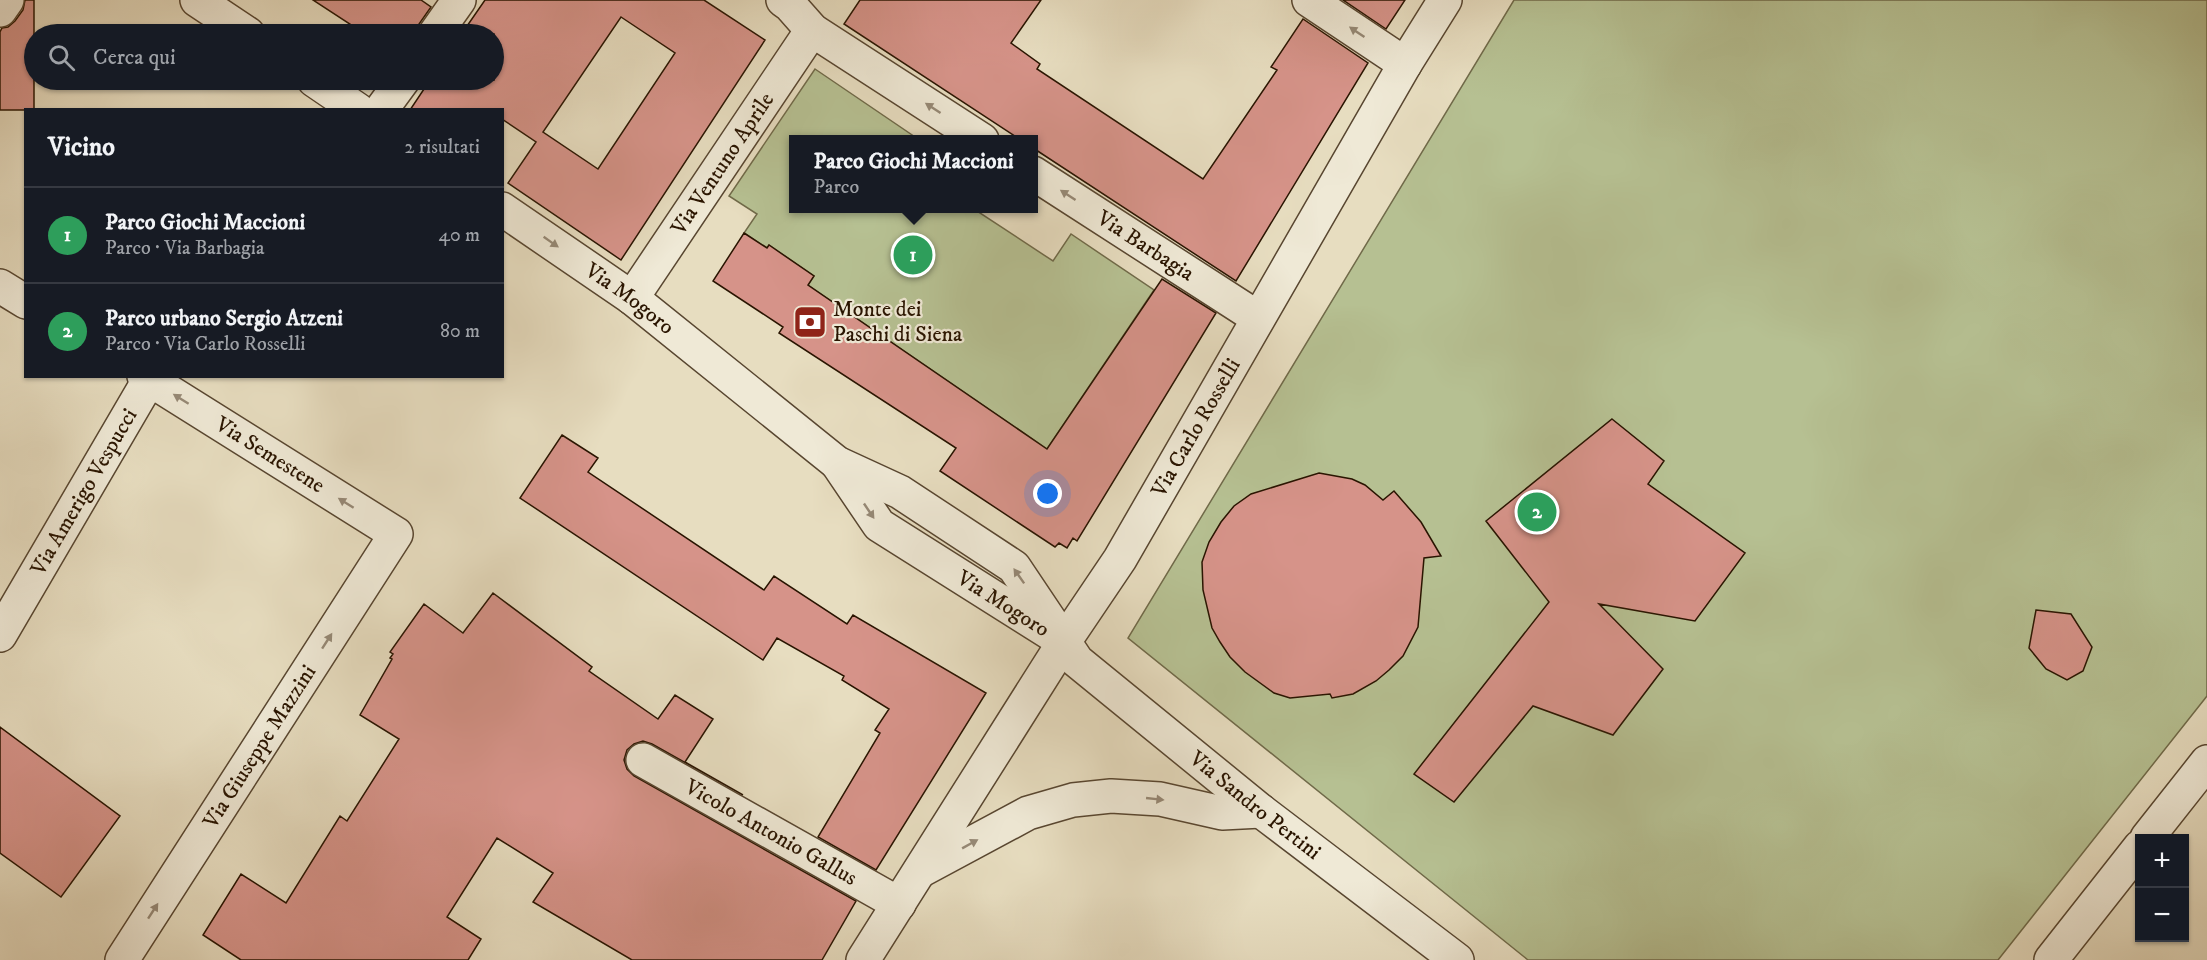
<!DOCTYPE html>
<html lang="it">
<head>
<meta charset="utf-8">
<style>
	:root { --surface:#171b24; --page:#20242c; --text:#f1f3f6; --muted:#9ea1a6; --line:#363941; --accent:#c59692 }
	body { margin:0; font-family:"IM FELL DW Pica",serif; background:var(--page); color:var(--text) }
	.controls { position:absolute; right:18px; bottom:18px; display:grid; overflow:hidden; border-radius:0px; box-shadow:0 2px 4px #0004 }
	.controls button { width:54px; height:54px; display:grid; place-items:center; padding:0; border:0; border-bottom:2px solid var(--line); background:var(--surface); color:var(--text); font:30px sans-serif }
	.you { position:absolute; left:1048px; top:494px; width:21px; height:21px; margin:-15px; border:4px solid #fff; border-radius:50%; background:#1a73e8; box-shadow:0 0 0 9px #1a73e833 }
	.badge { display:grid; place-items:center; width:39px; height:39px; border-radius:50%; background:var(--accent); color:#fff; font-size:20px; font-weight:700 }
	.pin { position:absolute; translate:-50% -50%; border:3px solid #fff; box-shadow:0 2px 6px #0006 }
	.popup { position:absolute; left:789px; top:135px; width:249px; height:78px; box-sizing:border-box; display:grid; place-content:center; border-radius:0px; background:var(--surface); filter:drop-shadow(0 2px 4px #0005); font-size:20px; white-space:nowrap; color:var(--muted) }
	.popup b { font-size:22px; color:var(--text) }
	.popup::after { content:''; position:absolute; left:50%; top:100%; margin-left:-12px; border:12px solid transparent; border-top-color:var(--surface) }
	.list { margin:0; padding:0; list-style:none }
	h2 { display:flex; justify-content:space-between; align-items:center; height:78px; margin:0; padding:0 24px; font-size:26px }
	h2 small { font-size:20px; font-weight:400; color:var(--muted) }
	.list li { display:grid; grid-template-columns:39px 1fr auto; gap:18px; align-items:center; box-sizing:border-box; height:96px; padding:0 24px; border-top:2px solid var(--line) }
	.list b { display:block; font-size:22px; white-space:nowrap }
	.list p { margin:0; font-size:20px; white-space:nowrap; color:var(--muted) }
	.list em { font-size:20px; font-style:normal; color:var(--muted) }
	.icon { flex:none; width:33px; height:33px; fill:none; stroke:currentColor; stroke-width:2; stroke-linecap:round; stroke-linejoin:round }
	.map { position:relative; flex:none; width:2207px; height:960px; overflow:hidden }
	.search { position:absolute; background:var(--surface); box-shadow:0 2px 4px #0004; left:24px; top:24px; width:480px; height:66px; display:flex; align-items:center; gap:15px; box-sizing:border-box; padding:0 21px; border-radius:33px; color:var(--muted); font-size:22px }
	.panel { position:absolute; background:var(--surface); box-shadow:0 2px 4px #0004; left:24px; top:108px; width:480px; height:270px; border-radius:0px }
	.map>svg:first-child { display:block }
</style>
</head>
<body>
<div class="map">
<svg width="2207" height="960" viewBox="0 0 2207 960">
	<rect width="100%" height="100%" fill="#e7ddc0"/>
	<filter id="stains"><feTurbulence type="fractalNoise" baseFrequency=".00333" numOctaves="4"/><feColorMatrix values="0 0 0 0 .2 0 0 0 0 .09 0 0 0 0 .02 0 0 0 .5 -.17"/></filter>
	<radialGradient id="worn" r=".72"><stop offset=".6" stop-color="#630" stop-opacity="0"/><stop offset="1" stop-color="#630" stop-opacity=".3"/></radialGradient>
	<path fill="#b6c092" stroke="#706a49" stroke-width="1.5" d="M1514,0h693v696l-209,264h-470l-400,-322z
		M815,69l103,70 -125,1v68l181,1 79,52 18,-27 83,56 -107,159 -239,-164 6,-9 -45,-31 -2,3 -23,-15 13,-19 -28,-18z"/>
	<path fill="#d69389" stroke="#291400" stroke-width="1.5" fill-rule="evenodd" d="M25,0h9v110h-34v-78l2,-4 6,-1 7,-6 8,-11z
		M313,0h108l10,7 -12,17 -2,10h-52z
		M485,0h219l61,40 -144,220 -113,-77 28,-41 -34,-23v-9h-92l20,-30h64v-46h-36l5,-6 2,1zM621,17l54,36 -77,116 -55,-37z
		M860,0h181l-30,43 29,21 -3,5 166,110 74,-109 -6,-3 32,-48 65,44 -132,218 -203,-133v-8h-12l-177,-116z
		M1343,0h62l-19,29z
		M744,233l23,15 2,-3 45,31 -6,9 239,164 115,-170 54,34 -139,228 -4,-3 -6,10 -8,-5 -4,4 -115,-76 16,-23 -177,-115 4,-6 -70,-46z
		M1612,419l52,42 -16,23 97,69 -50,68 -96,-17 64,65 -50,66 -80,-29 -79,96 -40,-28 135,-172 -63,-81z
		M562,435l36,23 -10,14 176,118 10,-14 73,48 6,-9 133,78 -110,177 -58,-33 62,-104 -5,-3 14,-21 -47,-29 2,-4 -67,-38 -14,22 -243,-162z
		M1319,473l33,6 13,6 18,15 11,-9 27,31 20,34 -17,2 -6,69 -15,29 -14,14 -13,11 -23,13 -21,4 -2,-4 -40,4 -16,-5 -29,-21 -15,-15 -10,-15 -8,-14 -9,-38 -1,-28 7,-20 12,-20 13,-16 17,-12z
		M493,593l99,74 -3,4 69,48 17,-24 38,24 -28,43 58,33 -91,-51 -9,-3 -9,3 -7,6 -3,10 3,9 7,7 222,125 -34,59h-190l-99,-58 20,-29 -56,-35 -50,79 34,22 -13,21h-227l-38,-25 38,-61 45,29 54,-87 7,5 52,-82 -39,-24 32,-56 -2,-1 3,-4 -3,-2 34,-48 39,29z
		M2036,610l35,4 21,33 -9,24 -16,9 -21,-11 -17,-21z
		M0,727l120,89 -59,81 -61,-44z"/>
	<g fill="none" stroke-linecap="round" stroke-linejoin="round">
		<defs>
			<g id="minor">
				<path d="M197,0l51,34"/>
				<path d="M783,0l7,5 22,25 170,110"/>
				<path d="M1309,0l96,64"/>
				<path d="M0,10l7,-10"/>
				<path d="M435,34l24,-34"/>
				<path d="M314,80l44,30"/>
				<path d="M381,110l22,-30"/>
				<path id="s1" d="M1033,173l225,145"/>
				<path id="s2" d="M502,209l130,89 205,165 63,29 114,75 63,94 184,150 196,149"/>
				<path d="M0,286l26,16"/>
				<path id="s3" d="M632,298l180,-268"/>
				<path id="s4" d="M837,463l42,62 176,111"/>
				<path id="s5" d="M0,635l149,-255"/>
				<path id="s6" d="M643,760l256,144"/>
				<path d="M2147,838l60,-76"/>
				<path d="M920,871l108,-58 45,-13 38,-4 49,3 62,14 39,-2"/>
				<path id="s7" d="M122,960l274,-426 -252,-158"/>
				<path id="s8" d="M863,960l201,-318 56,-83 285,-495 40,-64"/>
				<path d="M2051,960l89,-113"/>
			</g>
		</defs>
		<use href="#minor" stroke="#584630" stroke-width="36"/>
		<use href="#minor" stroke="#efe9d6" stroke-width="33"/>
	</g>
	<defs><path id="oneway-solid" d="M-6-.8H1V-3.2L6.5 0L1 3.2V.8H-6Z" transform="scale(1.5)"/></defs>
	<g fill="#968976">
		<use href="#oneway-solid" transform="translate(1357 32) rotate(-146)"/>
		<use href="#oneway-solid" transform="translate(933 108) rotate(-147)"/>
		<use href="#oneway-solid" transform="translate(1068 195) rotate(-147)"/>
		<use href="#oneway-solid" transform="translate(551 242) rotate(35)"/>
		<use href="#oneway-solid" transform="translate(181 399) rotate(-148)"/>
		<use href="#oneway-solid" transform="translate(346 503) rotate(-148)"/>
		<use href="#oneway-solid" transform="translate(869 511) rotate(56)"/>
		<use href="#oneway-solid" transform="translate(1019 576) rotate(-125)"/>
		<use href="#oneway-solid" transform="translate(327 641) rotate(-57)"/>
		<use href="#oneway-solid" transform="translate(1155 799) rotate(6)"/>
		<use href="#oneway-solid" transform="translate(970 844) rotate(-29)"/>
		<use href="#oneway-solid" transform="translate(153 911) rotate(-57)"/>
	</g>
	<defs>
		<symbol id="bank-square" viewBox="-11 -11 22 22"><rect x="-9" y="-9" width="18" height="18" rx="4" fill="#8f2418" stroke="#efe9d6"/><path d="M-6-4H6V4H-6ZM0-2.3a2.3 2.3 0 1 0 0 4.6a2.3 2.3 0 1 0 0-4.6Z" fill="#fff"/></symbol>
	</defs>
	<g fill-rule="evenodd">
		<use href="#bank-square" x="791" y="303" width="38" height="38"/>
	</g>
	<g text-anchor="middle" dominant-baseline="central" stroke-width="4.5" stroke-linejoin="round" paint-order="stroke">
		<g font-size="22" fill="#291400" stroke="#efe9d6">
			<text stroke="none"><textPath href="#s3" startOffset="162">Via Ventuno Aprile</textPath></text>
			<text stroke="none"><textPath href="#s1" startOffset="134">Via Barbagia</textPath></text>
			<text stroke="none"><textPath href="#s2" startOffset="156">Via Mogoro</textPath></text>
			<text stroke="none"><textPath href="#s8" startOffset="628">Via Carlo Rosselli</textPath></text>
			<text transform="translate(270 455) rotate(32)">Via Semestene</text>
			<text stroke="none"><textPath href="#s5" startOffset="166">Via Amerigo Vespucci</textPath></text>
			<text stroke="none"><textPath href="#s4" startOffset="222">Via Mogoro</textPath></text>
			<text stroke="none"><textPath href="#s7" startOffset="254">Via Giuseppe Mazzini</textPath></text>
			<text stroke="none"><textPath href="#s2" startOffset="969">Via Sandro Pertini</textPath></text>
			<text stroke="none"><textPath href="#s6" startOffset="147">Vicolo Antonio Gallus</textPath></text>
		</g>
		<g font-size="22" fill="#291400" stroke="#efe9d6" text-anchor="start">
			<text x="833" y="309">Monte dei<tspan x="833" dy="25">Paschi di Siena</tspan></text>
		</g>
	</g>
	<rect width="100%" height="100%" filter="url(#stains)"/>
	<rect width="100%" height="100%" fill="url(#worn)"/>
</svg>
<div class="controls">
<button>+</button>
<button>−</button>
</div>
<div class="you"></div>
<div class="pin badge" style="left:913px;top:255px;background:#2e9e5b">1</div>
<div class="popup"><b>Parco Giochi Maccioni</b>Parco</div>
<div class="pin badge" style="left:1537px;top:512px;background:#2e9e5b">2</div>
<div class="search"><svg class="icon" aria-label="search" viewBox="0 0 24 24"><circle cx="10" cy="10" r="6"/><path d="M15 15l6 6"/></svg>Cerca qui</div>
<section class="panel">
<h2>Vicino<small>2 risultati</small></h2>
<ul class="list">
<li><span class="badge" style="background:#2e9e5b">1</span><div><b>Parco Giochi Maccioni</b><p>Parco · Via Barbagia</p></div><em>40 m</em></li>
<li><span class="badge" style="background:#2e9e5b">2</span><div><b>Parco urbano Sergio Atzeni</b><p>Parco · Via Carlo Rosselli</p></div><em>80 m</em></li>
</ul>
</section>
</div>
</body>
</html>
